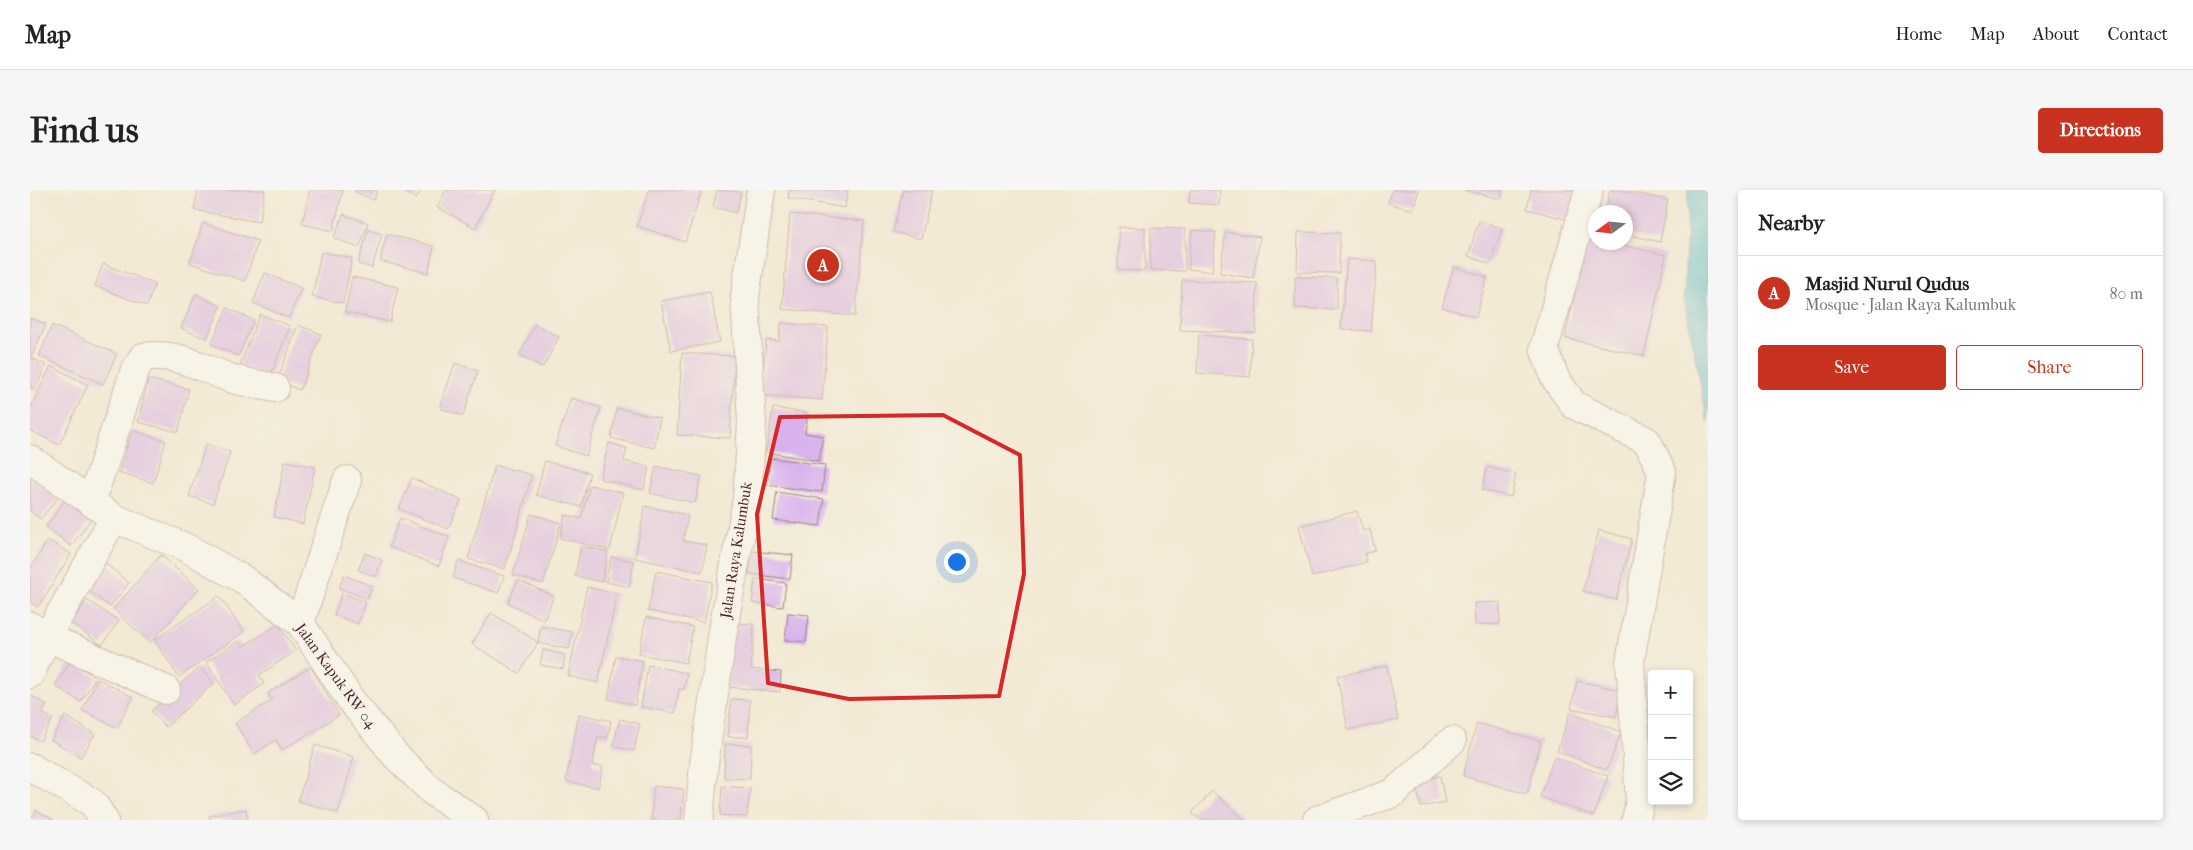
<!DOCTYPE html>
<html lang="en">
<head>
<meta charset="utf-8">
<style>
	:root { --surface:#fff; --page:#f6f6f6; --text:#222; --muted:#767676; --line:#e0e0e0; --accent:#c8321e }
	body { margin:0; font-family:"IM FELL French Canon",serif; background:var(--page); color:var(--text) }
	.controls { position:absolute; right:15px; bottom:15px; display:grid; overflow:hidden; border-radius:5px; box-shadow:0 2px 8px #0003 }
	.controls button { width:45px; height:45px; display:grid; place-items:center; padding:0; border:0; border-bottom:1px solid var(--line); background:var(--surface); color:var(--text); font:25px sans-serif }
	.compass { position:absolute; left:1558px; top:15px; width:45px; height:45px; border-radius:50%; background:var(--surface); box-shadow:0 2px 8px #0003; rotate:255deg }
	.you { position:absolute; left:926px; top:371px; width:18px; height:18px; margin:-12px; border:4px solid #fff; border-radius:50%; background:#1a73e8; box-shadow:0 0 0 8px #1a73e833 }
	.badge { display:grid; place-items:center; width:32px; height:32px; border-radius:50%; background:var(--accent); color:#fff; font-size:16px; font-weight:700 }
	.pin { position:absolute; translate:-50% -50%; border:2px solid #fff; box-shadow:0 1px 5px #0006 }
	.list { margin:0; padding:0; list-style:none }
	h2 { display:flex; justify-content:space-between; align-items:center; height:65px; margin:0; padding:0 20px; font-size:21px }
	h2 small { font-size:16px; font-weight:400; color:var(--muted) }
	.list li { display:grid; grid-template-columns:32px 1fr auto; gap:15px; align-items:center; box-sizing:border-box; height:75px; padding:0 20px; border-top:1px solid var(--line) }
	.list b { display:block; font-size:19px; white-space:nowrap }
	.list p { margin:0; font-size:16px; white-space:nowrap; color:var(--muted) }
	.list em { font-size:16px; font-style:normal; color:var(--muted) }
	.actions { display:flex; gap:10px; padding:15px 20px }
	.actions a { flex:1; padding:11px 0; border:1px solid var(--accent); border-radius:5px; text-align:center; font-size:18px; color:var(--accent) }
	.actions .main { background:var(--accent); color:#fff }
	.icon { flex:none; width:28px; height:28px; fill:none; stroke:currentColor; stroke-width:2; stroke-linecap:round; stroke-linejoin:round }
	.map { position:relative; flex:none; width:1678px; height:630px; overflow:hidden; border-radius:5px }
	header { display:flex; align-items:center; gap:30px; box-sizing:border-box; height:70px; padding:0 25px; background:var(--surface); border-bottom:1px solid var(--line) }
	header strong { font-size:24px }
	nav { display:flex; gap:28px; margin-inline-start:auto; font-size:18px }
	.intro { display:flex; align-items:center; justify-content:space-between; box-sizing:border-box; height:120px; padding:0 30px }
	h1 { margin:0; font-size:35px }
	.button { padding:12px 22px; border-radius:5px; background:var(--accent); color:#fff; font-size:18px; font-weight:700 }
	main { display:flex; gap:30px; padding:0 30px }
	aside { flex:1; background:var(--surface); border-radius:5px; box-shadow:0 2px 8px #0003 }
	.map>svg:first-child { display:block }
</style>
</head>
<body>
<header>
<strong>Map</strong>
<nav><a>Home</a><a>Map</a><a>About</a><a>Contact</a></nav>
</header>
<div class="intro"><h1>Find us</h1><a class="button">Directions</a></div>
<main>
<div class="map">
<svg width="1678" height="630" viewBox="0 0 1678 630">
	<rect width="100%" height="100%" fill="#f7f3e8"/>
	<filter id="ink" filterUnits="userSpaceOnUse"><feTurbulence type="fractalNoise" baseFrequency=".02" numOctaves="2"/><feDisplacementMap in="SourceGraphic" scale="10" xChannelSelector="R" yChannelSelector="G"/><feConvolveMatrix kernelMatrix="1 2 1 2 8 2 1 2 1" color-interpolation-filters="sRGB"/></filter>
	<filter id="wash" filterUnits="userSpaceOnUse"><feTurbulence type="fractalNoise" baseFrequency=".0096" numOctaves="4" result="noise"/><feDisplacementMap in="SourceGraphic" scale="20" xChannelSelector="R" yChannelSelector="G"/><feGaussianBlur stdDeviation="1.12" result="paint"/><feColorMatrix in="noise" values="0 0 0 0 0 0 0 0 0 0 0 0 0 0 0 0 0 1.4 0 .05"/><feComposite in="paint" operator="in"/></filter>
	<g filter="url(#wash)">
		<rect width="100%" height="100%" fill="#f2ead4"/>
		<path fill="#52bad0" stroke="#4e6c7e" d="M1658,0h20v234l-24,-127z"/>
		<g id="blocks">
			<path fill="#d8b1ed" d="M168,0h67l-6,32 -65,-12z
				M280,0h33l-10,41 -31,-7z
				M326,0h21l-3,10 -19,-8z
				M370,0h21l-5,9z
				M416,0h49l-20,38 -38,-21z
				M619,0h53l-17,52 -48,-16z
				M687,0l24,2 -5,21 -23,-6z
				M759,0h59l-3,18 -57,-10z
				M873,0h29l-11,49 -28,-7z
				M1160,0h30l-1,15 -30,-2z
				M1362,0h27l-6,20 -25,-7z
				M1434,0h38l-1,9z
				M1501,0h50l-8,31 -46,-12z
				M1580,0h10l48,10 -8,42 -34,-8v-22h-21z
				M313,24l25,9 -9,25 -25,-10z
				M760,24l74,7 -9,95 -73,-7z
				M1449,31l23,7 -12,36 -22,-8z
				M173,33l55,18 -13,40 -55,-18z
				M1089,37l26,1v43l-27,-1z
				M1121,38l34,1v42l-35,-1z
				M338,40l14,4 -10,34 -14,-4z
				M1162,40l24,2 -4,40 -24,-3z
				M1196,42l34,5 -7,41 -33,-5z
				M1268,42l42,1 -1,40 -42,-1z
				M357,44l47,12 -6,27 -48,-12z
				M1557,48l9,2v2h11l59,13 -22,101 -79,-18z
				M291,62l31,6 -9,45 -31,-6z
				M1317,69l30,2 -6,70 -30,-2z
				M73,74l52,20 -8,22 -52,-20z
				M1424,77l33,10 -11,40 -34,-10z
				M235,83l36,15 -12,30 -36,-15z
				M322,87l46,10 -8,35 -45,-10z
				M1265,87l42,1v32l-42,-2z
				M1152,90l75,3 -1,50 -76,-3z
				M680,102l10,50 -49,9 -10,-50z
				M166,104l25,12 -14,33 -26,-11z
				M197,118l27,12 -16,36 -27,-12z
				M230,124l30,12 -20,51 -30,-12z
				M0,128l16,6 -15,34 15,7 -11,25 -5,-3z
				M751,133l47,4 -6,73 -61,-5 5,-55 13,1z
				M505,134l24,13 -16,30 -24,-12z
				M22,135l65,29 -14,30 -64,-28z
				M268,135l23,9 -21,56 -23,-9z
				M1169,145l53,4 -2,38 -53,-4z
				M652,163l53,3 -5,82 -53,-3z
				M425,173l23,8 -15,45 -23,-8z
				M21,176l37,19 -29,60 -29,-15v-22z
				M118,189l41,10 -11,43 -40,-10z
				M541,208l30,10 -15,48 -31,-10z
				M587,218l43,10 -6,30 -43,-10z
				M743,218l35,5 -3,20 18,3 -4,25 -53,-9z
				M102,240l34,11 -13,42 -34,-11z
				M579,253l18,5 -3,13 25,6 -5,23 -44,-11z
				M176,254l24,8 -17,52 -24,-8z
				M741,268l54,7 -3,27 -55,-7z
				M255,271l30,6 -12,57 -29,-7z
				M515,271l45,12 -9,34 -45,-12z
				M465,275l37,10 -27,94 -37,-10z
				M626,276l45,10 -6,27 -45,-10z
				M1457,277l29,7 -5,23 -29,-7z
				M1,284l28,23 -19,22 -10,-8z
				M382,288l49,22 -13,29 -49,-20z
				M560,295l33,8 -13,57 -50,-12 5,-23 16,4z
				M747,302l47,7 -4,27 -47,-6z
				M38,306l26,19 -23,31 -25,-19z
				M615,316l43,9 -5,26 24,4 -5,27 -67,-14z
				M1327,321l6,20 7,-2 5,22 -11,3 3,8 -55,15 -13,-51z
				M501,324l30,9 -18,61 -30,-9z
				M370,328l49,19 -10,29 -50,-19z
				M1569,340l33,9 -16,61 -33,-9z
				M18,350l23,14 -33,53 -8,-5v-33z
				M551,356l27,6 -6,30 -27,-6z
				M721,361l42,4 -3,24 -41,-5z
				M335,363l17,7 -6,17 -18,-7z
				M131,365l38,34 -49,54 -37,-34z
				M581,367l23,4 -5,26 -23,-5z
				M428,371l46,15 -6,17 -45,-15z
				M74,372l25,21 -19,24 -26,-20z
				M626,381l56,11 -8,40 -56,-11z
				M314,385l28,11 -5,13 -28,-11z
				M725,389l31,4 -3,24 -31,-4z
				M488,390l36,16 -10,24 -36,-17z
				M557,397l30,7 -19,89 -30,-7z
				M312,403l24,9 -8,22 -24,-9z
				M189,406l25,36 -65,45 -25,-37z
				M57,410l32,21 -17,24 -31,-22z
				M1470,412v22l-25,1 -1,-22z
				M461,423l47,29 -19,31 -47,-29z
				M758,423l21,2 -3,27 -21,-2z
				M616,427l47,10 -7,36 -47,-9z
				M703,433l21,1 -3,45 30,3 -1,20 -53,-5z
				M248,434l18,27 -37,24 5,9 -30,21 -28,-43 32,-21 4,6z
				M511,436l31,6 -3,17 -31,-6z
				M513,460l22,5 -2,14 -23,-4z
				M586,466l27,5 -8,44 -27,-6z
				M40,472l26,15 -15,25 -26,-16z
				M618,475l39,8 -3,17 -5,-1 -4,24 -34,-6z
				M1357,476l11,54 -50,10 -11,-54z
				M170,477l14,16 -48,44 -15,-16z
				M281,477l28,48 -57,35 -6,-10 -22,14 -19,-31 37,-23 -4,-7z
				M68,489l35,18 -16,31 -35,-18z
				M1547,491l44,9 -5,27 -45,-9z
				M0,505l17,10 -5,8 11,6 -13,22 -10,-5z
				M701,509l19,1 -2,37h-20z
				M1540,523l51,19 -14,38 -50,-19z
				M549,524l32,7 -3,17 -10,-2 -6,29 11,2 -5,21 -32,-7z
				M35,526l30,18 -14,23 -30,-17z
				M590,529l20,5 -6,27 -21,-5z
				M1447,533l64,18 -14,53 -64,-18z
				M695,554l26,1 -1,34 -26,-1z
				M285,555l39,12 -16,56 -40,-12z
				M1524,567l54,19 -14,40 -54,-19z
				M1410,586l5,26 -24,5 -6,-25z
				M624,596l30,3 -3,31h-30z
				M692,596l28,2 -3,29 -27,-2z
				M1182,601l33,29h-44l-9,-7z
				M216,619l2,11h-38l-1,-4z
				M6,620l18,10h-23z"/>
		</g>
	</g>
	<g filter="url(#ink)">
		<use href="#blocks" fill-opacity="0" stroke="#9e8480" stroke-width="1"/>
		<g fill="none" stroke-linecap="round" stroke-linejoin="round">
			<defs>
				<path id="minor" d="M1559,0l-45,158 11,30 19,27 73,36 15,31 -32,190 10,138 -4,20
					M0,269l84,59 73,30 57,32 56,43 50,76 46,57 37,36 41,28
					M61,312l44,-132 8,-13c37,-5 57,11 90,22 14,4 28,6 42,9
					M270,433l47,-143
					M0,436l17,11 119,53
					M0,484l17,-37 67,-119
					M0,577l63,36 11,17
					M669,630l5,-56 20,-140 23,-125 5,-76 -7,-126 16,-107
					M1287,630l76,-27 59,-52"/>
			</defs>
			<use href="#minor" stroke="#9e8480" stroke-width="30"/>
			<use href="#minor" stroke="#fff" stroke-width="28"/>
		</g>
	</g>
	<path d="M0 0H1678V630H0ZM913,225l77,40 4,119 -25,122 -150,3 -81,-16 -11,-169 23,-97z" fill="#f2ead4" fill-opacity=".55" fill-rule="evenodd"/>
	<path fill="none" stroke="#d62828" stroke-width="4" stroke-linejoin="round" d="M913,225l77,40 4,119 -25,122 -150,3 -81,-16 -11,-169 23,-97z"/>
	<g text-anchor="middle" dominant-baseline="central" stroke-width="4" stroke-linejoin="round" paint-order="stroke">
		<g font-size="15" fill="#4a1f2b" stroke="#f7f3e8">
			<text transform="translate(706 360) rotate(-81)">Jalan Raya Kalumbuk</text>
			<text transform="translate(306 486) rotate(54)">Jalan Kapuk RW 04</text>
		</g>
	</g>
</svg>
<div class="controls">
<button>+</button>
<button>−</button>
<button><svg class="icon" aria-label="layers" viewBox="0 0 24 24"><path d="M12 4l9 5-9 5-9-5zM3 14l9 5 9-5"/></svg></button>
</div>
<svg class="compass" viewBox="-18 -18 36 36"><path d="M0-13l5 13h-10z" fill="#e53935"/><path d="M0 13l5-13h-10z" fill="#767676"/></svg>
<div class="you"></div>
<div class="pin badge" style="left:793px;top:75px">A</div>
</div>
<aside>
<h2>Nearby<small></small></h2>
<ul class="list">
<li><span class="badge">A</span><div><b>Masjid Nurul Qudus</b><p>Mosque · Jalan Raya Kalumbuk</p></div><em>80 m</em></li>
</ul>
<div class="actions"><a class="main">Save</a><a>Share</a></div>
</aside>
</main>
</body>
</html>
